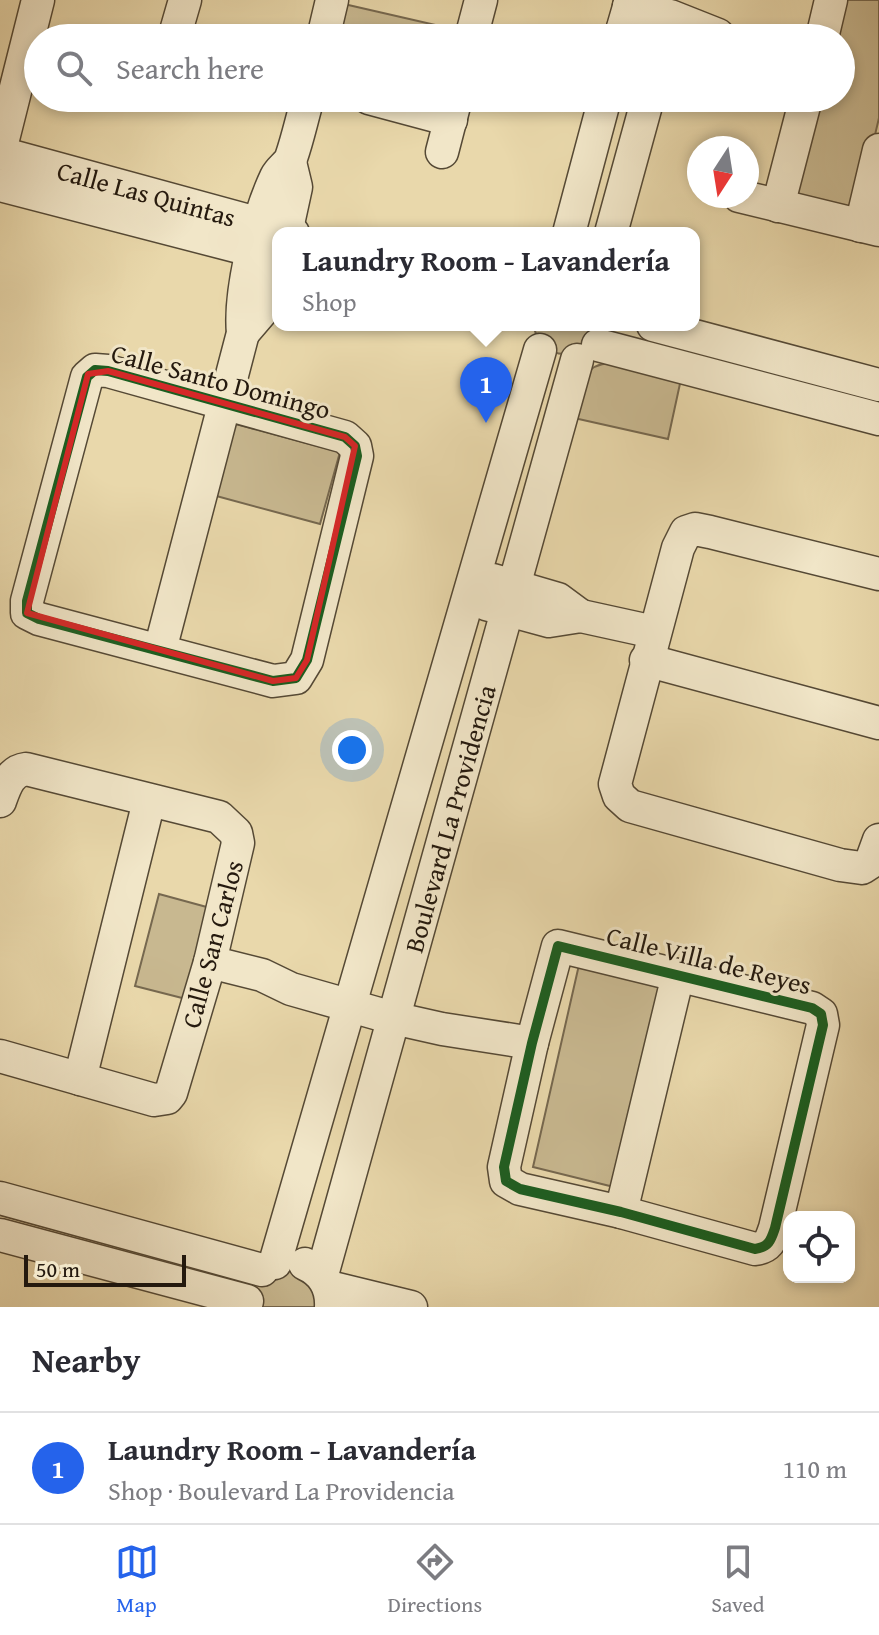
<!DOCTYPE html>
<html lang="en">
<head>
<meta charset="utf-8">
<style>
	:root { --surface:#fff; --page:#f2f2f3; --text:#2b2b33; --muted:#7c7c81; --line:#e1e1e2; --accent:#2563eb }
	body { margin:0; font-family:"Gentium Book Plus",serif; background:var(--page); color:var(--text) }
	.controls { position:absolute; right:24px; bottom:24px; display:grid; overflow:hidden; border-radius:16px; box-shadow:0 4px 12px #0003 }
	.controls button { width:72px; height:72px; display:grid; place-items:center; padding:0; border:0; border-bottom:2px solid var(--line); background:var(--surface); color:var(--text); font:40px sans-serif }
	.compass { position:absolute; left:687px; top:136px; width:72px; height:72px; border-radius:50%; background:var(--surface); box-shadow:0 4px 12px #0003; rotate:192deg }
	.scale { position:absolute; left:24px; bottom:20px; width:162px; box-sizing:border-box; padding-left:8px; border:4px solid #24190e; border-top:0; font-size:22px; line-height:28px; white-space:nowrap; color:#24190e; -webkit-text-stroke:6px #f1e6c8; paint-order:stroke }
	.you { position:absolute; left:352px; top:750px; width:28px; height:28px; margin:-20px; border:6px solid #fff; border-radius:50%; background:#1a73e8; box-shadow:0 0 0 12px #1a73e833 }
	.badge { display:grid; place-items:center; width:52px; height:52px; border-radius:50%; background:var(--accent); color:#fff; font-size:26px; font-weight:700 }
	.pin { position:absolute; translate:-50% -66px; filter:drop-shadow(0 2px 4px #0008) }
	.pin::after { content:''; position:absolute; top:42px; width:28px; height:24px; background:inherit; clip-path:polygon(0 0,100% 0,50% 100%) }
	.popup { position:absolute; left:272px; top:227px; width:428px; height:104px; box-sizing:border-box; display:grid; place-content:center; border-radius:16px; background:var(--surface); filter:drop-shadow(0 2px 6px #0005); font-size:26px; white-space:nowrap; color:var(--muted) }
	.popup b { font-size:30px; color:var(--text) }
	.popup::after { content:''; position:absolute; left:50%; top:100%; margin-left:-16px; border:16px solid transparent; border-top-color:var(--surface) }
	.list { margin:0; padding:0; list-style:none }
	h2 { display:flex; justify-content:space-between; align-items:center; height:104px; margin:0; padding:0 32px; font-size:34px }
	h2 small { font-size:26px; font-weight:400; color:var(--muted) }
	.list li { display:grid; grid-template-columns:52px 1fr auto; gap:24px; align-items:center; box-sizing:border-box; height:112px; padding:0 32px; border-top:2px solid var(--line) }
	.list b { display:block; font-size:30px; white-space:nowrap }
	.list p { margin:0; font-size:26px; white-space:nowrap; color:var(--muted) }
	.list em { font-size:26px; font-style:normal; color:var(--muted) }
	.icon { flex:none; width:44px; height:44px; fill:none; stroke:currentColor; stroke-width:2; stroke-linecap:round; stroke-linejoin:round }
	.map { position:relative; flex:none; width:879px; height:1307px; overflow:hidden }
	.search { position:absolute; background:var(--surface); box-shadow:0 4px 12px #0003; left:24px; right:24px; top:24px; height:88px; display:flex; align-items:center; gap:20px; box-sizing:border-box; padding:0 28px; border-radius:44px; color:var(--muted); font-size:30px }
	.sheet { height:216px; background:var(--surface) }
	nav { display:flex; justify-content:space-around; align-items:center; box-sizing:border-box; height:112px; border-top:2px solid var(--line); background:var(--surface); font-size:22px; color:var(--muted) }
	nav a { display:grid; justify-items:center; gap:4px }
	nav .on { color:var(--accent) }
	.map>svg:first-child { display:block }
</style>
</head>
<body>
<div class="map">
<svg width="879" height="1307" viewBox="0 0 879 1307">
	<rect width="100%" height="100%" fill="#e9d8ab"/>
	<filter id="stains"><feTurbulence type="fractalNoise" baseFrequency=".0025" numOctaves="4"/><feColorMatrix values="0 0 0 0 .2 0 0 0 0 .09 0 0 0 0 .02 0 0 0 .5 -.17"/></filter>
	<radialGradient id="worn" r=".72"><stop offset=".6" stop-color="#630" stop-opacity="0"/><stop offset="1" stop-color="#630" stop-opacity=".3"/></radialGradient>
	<path fill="#c8b890" stroke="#76684f" stroke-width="2" d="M821,0h58v118l-26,109 -85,-23 28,-106h45v-60h-30z
		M344,4l122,28 -1,6h-128z
		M533,325h65l-6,17c-15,7 -29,19 -44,6 -9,-8 -12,-12 -15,-23z
		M610,363l71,16 -13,60 -94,-21c7,-27 4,-53 36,-55z
		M228,422l112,30 -20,72 -111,-30z
		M159,894l55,15 -24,91 -55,-14z
		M581,956l90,25 -49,208 -89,-22z
		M290,1263l39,44h-78v-11l9,-20z"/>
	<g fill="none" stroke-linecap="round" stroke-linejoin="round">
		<defs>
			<g id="minor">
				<path d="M629,6l41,10 48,19 3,3"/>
				<path d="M622,31l29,7"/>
				<path d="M174,38l11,-38"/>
				<path d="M323,38l9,-38"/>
				<path d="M471,38l10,-38"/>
				<path d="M620,38l11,-38"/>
				<path d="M822,38l9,-38"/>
				<path d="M369,98l82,22"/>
				<path d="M0,151l38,-151"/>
				<path d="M442,152l14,-54"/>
				<path id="s1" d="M0,153l293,80"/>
				<path d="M0,185l278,72"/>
				<path d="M739,196l140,34"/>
				<path d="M778,206l28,-108"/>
				<path d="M861,226l18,-76"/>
				<path d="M286,233l10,-46 -6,-25"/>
				<path d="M569,233l36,-135"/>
				<path d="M611,233l37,-135"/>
				<path d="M653,325l226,60"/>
				<path d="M243,333l18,-21 17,-51"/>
				<path d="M598,345l281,74"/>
				<path d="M95,370l13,1 237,66 10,9 2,10 -50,204 -11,18 -23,3 -234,-62 -12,-6v-12l60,-224z"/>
				<path d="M879,574l-169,-42 -15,-3 -9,3 -8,16 -63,236 4,12 11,10 210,59 22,3 9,-6 8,-22"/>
				<path d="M493,580l65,19 23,17"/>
				<path d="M486,604l63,17 32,-5 73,16"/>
				<path d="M160,650l83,-317c-4,-41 15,-118 33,-156 4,-8 12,-12 15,-19 7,-20 11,-40 17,-60"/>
				<path d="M646,660l233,63"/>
				<path d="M0,801c5,-14 10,-30 26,-32l193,48 17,16 2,10 -28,119 -39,131 -4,5 -13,2 -154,-44"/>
				<path d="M558,946l254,62 9,6 2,11 -48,203c-4,12 -6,19 -20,21l-134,-37 -101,-23 -14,-8 -2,-14 28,-124z"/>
				<path d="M210,962l52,13 29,14 102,29 49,11 90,14"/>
				<path d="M80,1079l69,-278"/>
				<path d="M0,1198l262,72"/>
				<path d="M621,1212l57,-237"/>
				<path d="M0,1235l247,66"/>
				<path d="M275,1263l265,-913"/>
				<path d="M305,1264c18,8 27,23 26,43"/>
				<path id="s2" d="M322,1275l255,-915"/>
				<path d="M329,1287l82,20"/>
			</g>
		</defs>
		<use href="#minor" stroke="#554935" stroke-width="35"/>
		<use href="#minor" stroke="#f1e6c8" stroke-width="32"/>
		<defs>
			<path id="cycleway" d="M95,370l13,1 237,66 10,9 2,10 -50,204 -11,18 -23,3 -234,-62 -12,-6v-12l60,-224z
				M558,946l254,62 9,6 2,11 -48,203c-4,12 -6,19 -20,21l-134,-37 -101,-23 -14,-8 -2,-14 28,-124z"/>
		</defs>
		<use href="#cycleway" stroke="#f1e6c8" stroke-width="15"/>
		<use href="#cycleway" stroke="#1b5e20" stroke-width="10"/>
	</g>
	<path fill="none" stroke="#d62828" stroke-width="6" stroke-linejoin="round" d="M108,371l237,66 10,9 -48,214 -11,18 -23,3 -246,-68 61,-239z"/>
	<g text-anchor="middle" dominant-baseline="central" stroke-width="6" stroke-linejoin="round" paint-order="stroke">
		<g font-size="26" fill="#24190e" stroke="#f1e6c8">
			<text stroke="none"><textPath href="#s1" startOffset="152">Calle Las Quintas</textPath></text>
			<text transform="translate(221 381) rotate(15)">Calle Santo Domingo</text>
			<text stroke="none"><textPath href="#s2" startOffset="474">Boulevard La Providencia</textPath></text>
			<text transform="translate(212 944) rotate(-75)">Calle San Carlos</text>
			<text transform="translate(709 960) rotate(14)">Calle Villa de Reyes</text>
		</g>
	</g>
	<rect width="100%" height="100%" filter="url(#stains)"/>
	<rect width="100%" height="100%" fill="url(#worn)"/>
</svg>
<div class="controls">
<button><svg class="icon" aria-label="locate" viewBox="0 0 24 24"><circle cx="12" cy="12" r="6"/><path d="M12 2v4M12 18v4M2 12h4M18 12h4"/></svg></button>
</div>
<svg class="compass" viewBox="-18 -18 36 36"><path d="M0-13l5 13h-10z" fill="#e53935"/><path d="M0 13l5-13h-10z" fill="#7c7c81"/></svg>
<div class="scale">50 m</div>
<div class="you"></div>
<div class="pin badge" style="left:486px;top:423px">1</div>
<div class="popup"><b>Laundry Room - Lavandería</b>Shop</div>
<div class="search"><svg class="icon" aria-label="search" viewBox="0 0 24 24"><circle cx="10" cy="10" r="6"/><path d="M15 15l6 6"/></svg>Search here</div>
</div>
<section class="sheet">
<h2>Nearby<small></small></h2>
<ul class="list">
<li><span class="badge">1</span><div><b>Laundry Room - Lavandería</b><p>Shop · Boulevard La Providencia</p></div><em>110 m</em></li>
</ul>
</section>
<nav>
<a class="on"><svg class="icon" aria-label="map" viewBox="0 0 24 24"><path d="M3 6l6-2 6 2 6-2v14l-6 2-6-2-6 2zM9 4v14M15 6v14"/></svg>Map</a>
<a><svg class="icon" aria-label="directions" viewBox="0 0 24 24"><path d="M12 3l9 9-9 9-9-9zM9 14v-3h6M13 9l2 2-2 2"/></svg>Directions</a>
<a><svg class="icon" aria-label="saved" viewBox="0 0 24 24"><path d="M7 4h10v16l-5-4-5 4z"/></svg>Saved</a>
</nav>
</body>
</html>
